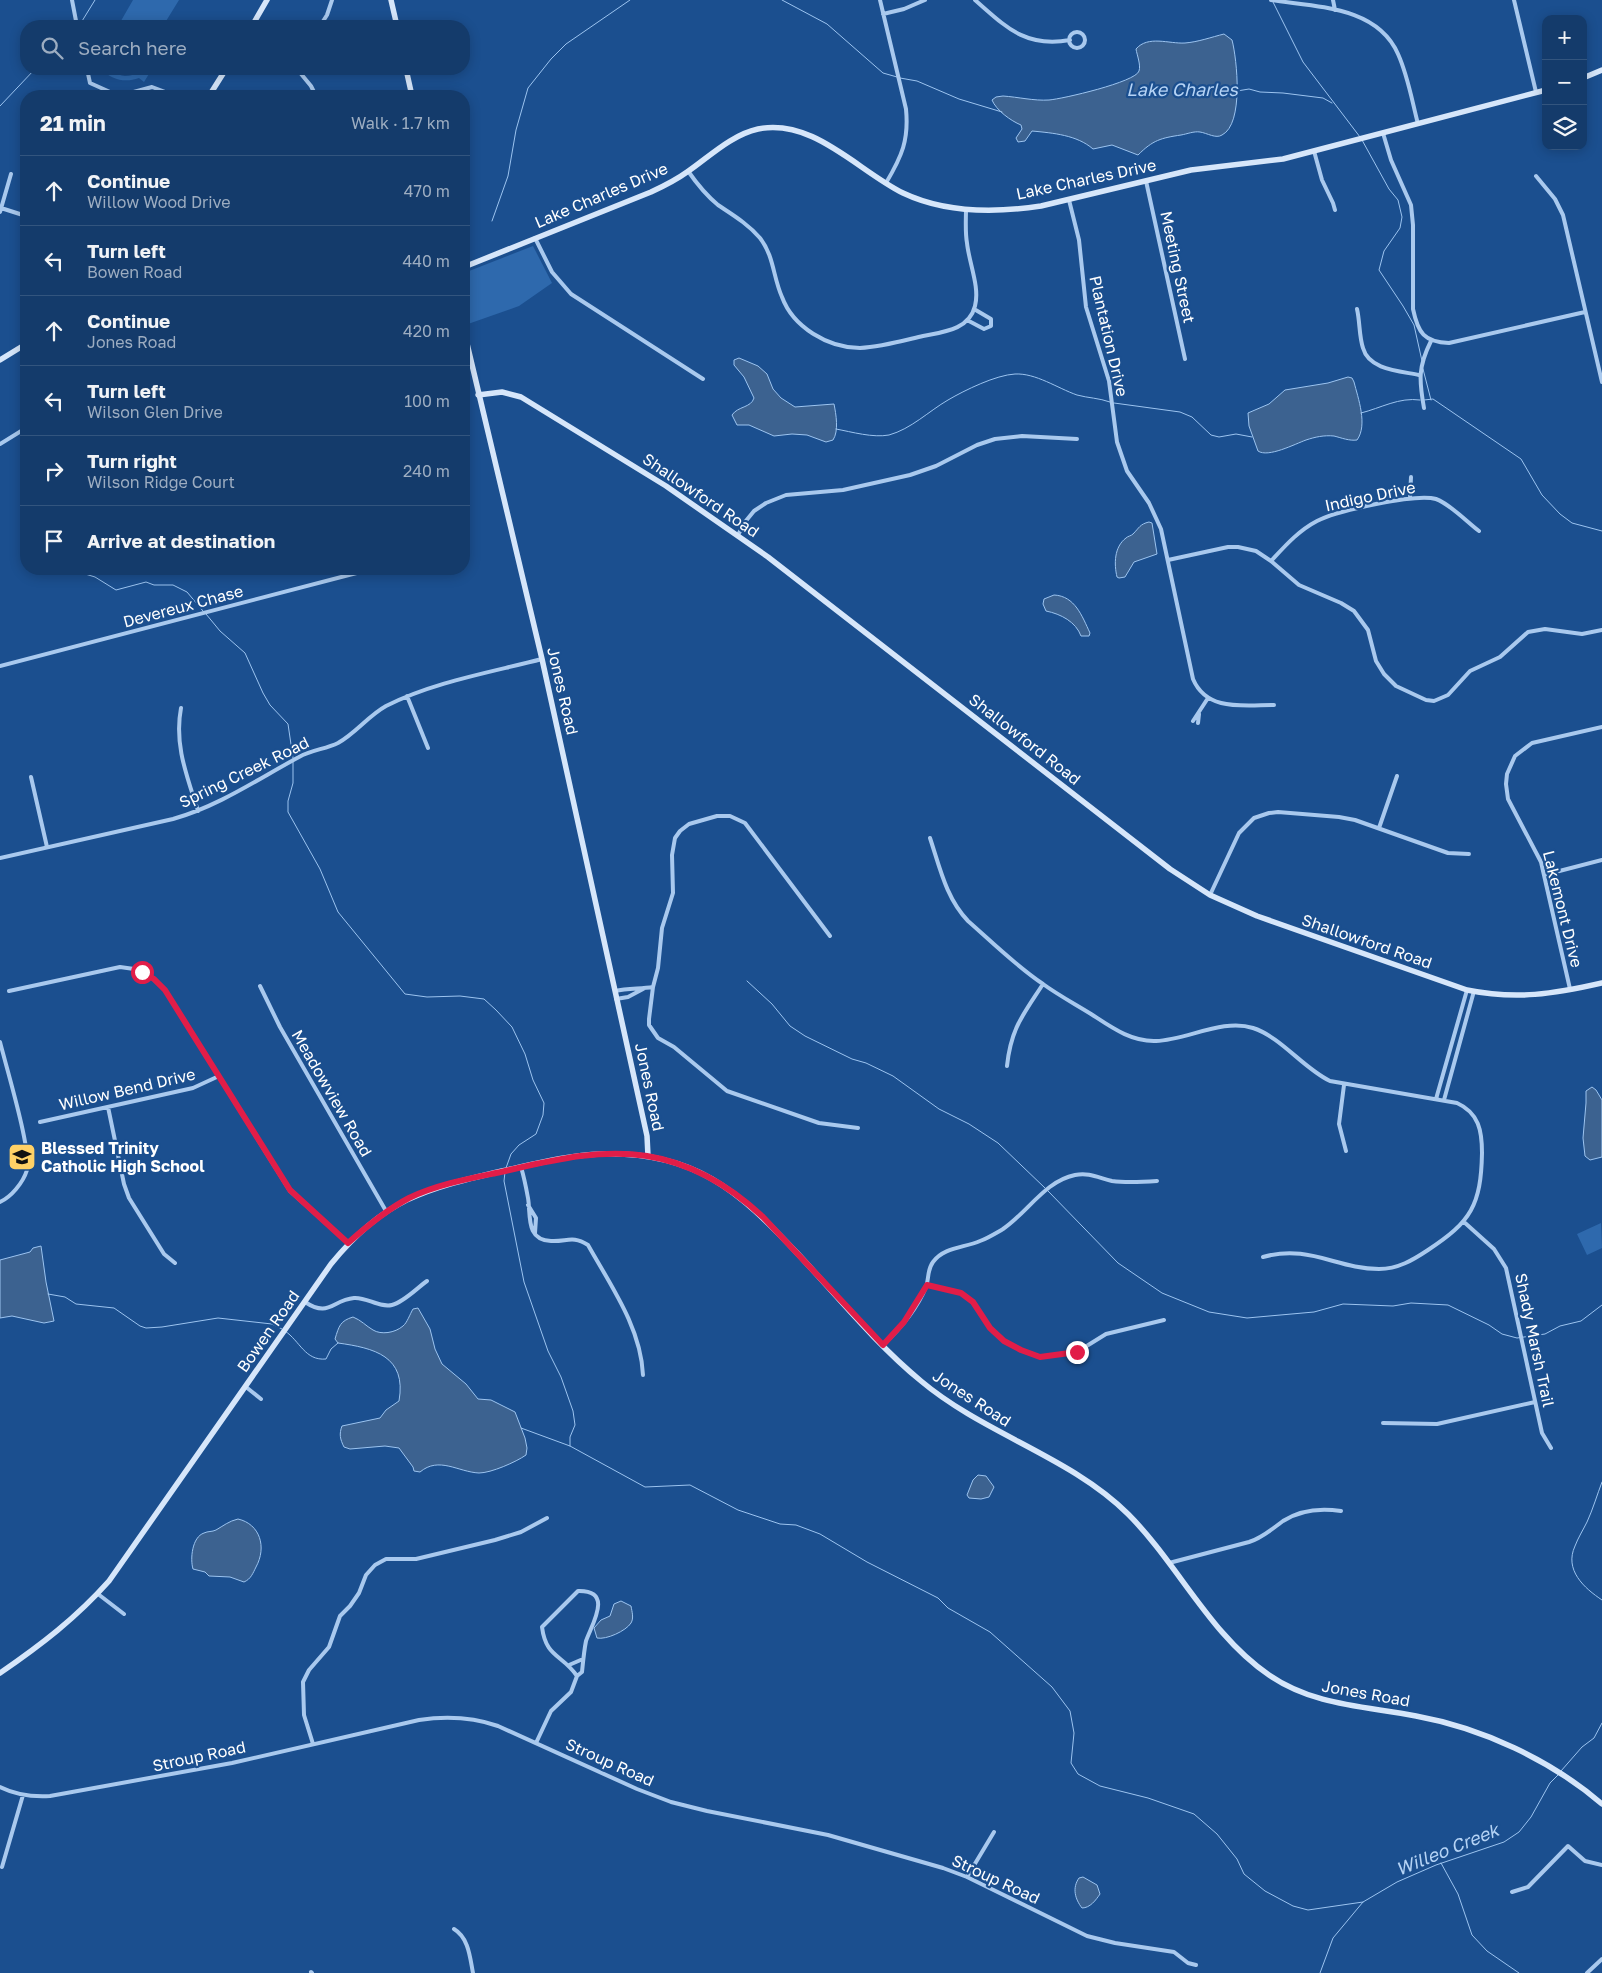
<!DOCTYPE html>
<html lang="en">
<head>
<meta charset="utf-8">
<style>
	:root { --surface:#143b6b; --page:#214673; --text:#f1f3f6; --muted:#9dadc1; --line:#33557e }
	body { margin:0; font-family:"Golos Text",sans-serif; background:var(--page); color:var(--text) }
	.controls { position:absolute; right:15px; top:15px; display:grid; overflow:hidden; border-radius:10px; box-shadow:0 2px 12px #0003 }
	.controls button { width:45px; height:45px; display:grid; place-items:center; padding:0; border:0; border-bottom:1px solid var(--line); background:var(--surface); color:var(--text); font:25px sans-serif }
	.stop { position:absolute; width:15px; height:15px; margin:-11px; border:4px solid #e11d48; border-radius:50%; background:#fff }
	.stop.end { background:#e11d48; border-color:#fff; box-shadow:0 1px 5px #0008 }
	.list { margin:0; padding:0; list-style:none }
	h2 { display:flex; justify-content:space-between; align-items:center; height:65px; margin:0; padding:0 20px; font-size:21px }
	h2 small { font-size:16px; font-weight:400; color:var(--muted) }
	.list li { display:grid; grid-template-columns:32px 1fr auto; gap:15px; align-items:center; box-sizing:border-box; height:70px; padding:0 20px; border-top:1px solid var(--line) }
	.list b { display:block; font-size:19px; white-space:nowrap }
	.list p { margin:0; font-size:16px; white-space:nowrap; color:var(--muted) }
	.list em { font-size:16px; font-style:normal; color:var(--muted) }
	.icon { flex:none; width:28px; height:28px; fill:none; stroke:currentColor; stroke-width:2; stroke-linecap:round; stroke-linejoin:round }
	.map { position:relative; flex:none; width:1602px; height:1973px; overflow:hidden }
	.search { position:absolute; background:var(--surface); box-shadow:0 2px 12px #0003; left:20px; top:20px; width:450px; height:55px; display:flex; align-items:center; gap:12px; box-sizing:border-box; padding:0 18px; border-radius:20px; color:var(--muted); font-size:19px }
	.panel { position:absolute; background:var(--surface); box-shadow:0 2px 12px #0003; left:20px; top:90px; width:450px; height:485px; border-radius:20px }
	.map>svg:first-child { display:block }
</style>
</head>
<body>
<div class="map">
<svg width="1602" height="1973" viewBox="0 0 1602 1973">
	<rect width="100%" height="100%" fill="#1b4f8f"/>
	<path fill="#2e69ad" d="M133,0h46l-16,26h-45z
		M101,69c9,0 15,6 24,7 11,0 17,-7 27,-7l-8,13 -5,-4c-14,5 -27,2 -38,-9z
		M533,246l19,37 -33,23 -51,18 -4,-22v-29z
		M1601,1223l1,25 -15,7 -10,-21z"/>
	<path fill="#3c6290" stroke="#9cc4f0" d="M1224,34l8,6c5,19 12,84 -10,95 -6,4 -15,-2 -22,-3 -6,-1 -13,2 -19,3 -20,3 -28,5 -43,20l-26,-10 -19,4c-16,-14 -40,-16 -61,-18l-7,10 -7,1 -2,-4 6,-9 -1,-4c-10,-4 -25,-15 -29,-25l4,-3 7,-1c15,1 31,5 46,4 13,-1 87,-18 90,-29 2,-6 -2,-16 -3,-22 12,-14 33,-5 49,-6 13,-1 27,-6 39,-9z
		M739,358l19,8 9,8 6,15 8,9 14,9 39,-3c2,10 5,27 -1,36l-7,2 -19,-7 -15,-1 -18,2 -25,-11h-12l-5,-10c6,-9 19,-7 22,-17l-10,-21 -10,-12v-5z
		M1348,377l4,1 2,4c4,16 14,43 3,58 -8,1 -15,-2 -23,-4 -10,-1 -19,1 -28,4 -11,4 -38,18 -48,11l-9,-25 -1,-13 21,-9 16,-14 43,-7z
		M1149,522l3,1 5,31 -23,8 -9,15 -6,1 -2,-1c-3,-13 -3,-30 9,-39 2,-2 5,-2 7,-4 6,-6 7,-10 16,-12z
		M1054,595c21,1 28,21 36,38l-1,3h-8c-5,-14 -20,-22 -35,-25l-3,-7 1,-5z
		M1592,1087l4,3 6,10v57l-12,3 -5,-4 -2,-18 3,-35v-12z
		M41,1246l5,36 8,39 -10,2 -32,-7 -12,2v-58l30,-8 3,-4z
		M418,1308l12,21 5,20 7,15 24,20 12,15 13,1 24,12 10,26 2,10 -1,7c-10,7 -35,18 -47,18 -21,-1 -40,-17 -59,-1l-6,-1 -1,-4 -14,-19 -14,-2 -35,3 -6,-2c-4,-8 -5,-13 -2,-21l38,-8 6,-8 13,-9c8,-45 -25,-53 -61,-58l-3,-4c4,-13 5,-18 18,-22 8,3 13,9 20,13 8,5 22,3 30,-4 4,-3 7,-12 10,-17z
		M978,1475l8,1 8,11 -5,10 -8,2 -12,-1 -2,-3 6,-15z
		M238,1519c22,5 29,28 18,48 -3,6 -5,12 -12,15l-14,-5 -21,-1 -4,-4 -12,-3c-3,-10 -1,-32 11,-36 4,-2 8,-1 12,-3 7,-4 13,-9 22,-11z
		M621,1601l10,5c1,6 3,12 0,17 -5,8 -25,17 -34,15l-3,-10 7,-8 9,-4 4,-12z
		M1083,1877l14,8 3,9c-4,6 -10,14 -18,14 -7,-9 -10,-20 -3,-30z"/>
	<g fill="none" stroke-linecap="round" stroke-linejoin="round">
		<path stroke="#9cc4f0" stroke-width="1" d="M782,0l45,24 56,49 14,4
			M1273,2l30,60 57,75
			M79,26l16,-26
			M900,78l17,3 42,18 43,13
			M1237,91l12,-2 11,3 23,1 40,5 9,5
			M0,106l35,-37
			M1362,140l27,49 9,11 4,17 -2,11 -16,23 -5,19 24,36 11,19 8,36
			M492,221l16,-45 8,-46 12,-42 23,-29 15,-15 64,-44
			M1423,369l8,31
			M1424,400l9,-1 88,60 21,36 18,19 12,9 30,8
			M1114,403l66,9 12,5 19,18 8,2 17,-3 16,3
			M1361,413c20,-5 38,-16 59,-13
			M836,429c16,3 37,9 53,6 22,-6 40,-24 59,-35 17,-10 48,-25 67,-26 21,-1 42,14 62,21 11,3 22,3 33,7
			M69,569l26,8 21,13 30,-8 8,3h19l14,7 16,19
			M206,614l14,17 25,22 18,40 7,12 18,19 5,34
			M293,762v21l-5,18v11l32,57 18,43 67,82 22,3 33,-1 24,3 12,11 16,17 13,27 8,26 11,23 -1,12 -7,19 -17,11 -8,9 -5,14
			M747,981l25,23 18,22 15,10 47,23 14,4 27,13 46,33 30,15 29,19 47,45
			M505,1172l-1,9 20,101 24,69 13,26 12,34 2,14 -5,12v9
			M1048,1191l70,72 44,30 47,19 38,6 67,-6 29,-8 50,2 18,-3 37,2 41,20 13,9 15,4 28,-4 15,-8 21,-5 21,-16
			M48,1294l17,3 11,7 38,4 26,18 6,2 16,-1 56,-9 54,6 10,5
			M285,1331c15,10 20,30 41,28l5,-10 7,-6
			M521,1428l49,18 75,41 45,-2 48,25 42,14 16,1 24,9 47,28 71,36 10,10 42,24 62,55 18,24 4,22 -3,30 7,11 22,12 48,12 46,16 23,20 20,25 7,15 21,17 28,15 15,4 55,-8
			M1602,1482c-5,13 -9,27 -15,40 -4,8 -9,16 -12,24 -11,24 9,42 27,54
			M1561,1771l21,-24 12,-9 8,-15
			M1441,1863l17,31 14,41 15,16 32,22
			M1320,1973l13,-35 30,-36 34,-20 39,-17 68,-23 15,-10 12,-15 19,-34 9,-9"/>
		<path stroke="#a9c9ee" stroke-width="4" d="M72,0l5,26
			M880,0l26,109c3,31 -4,47 -20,74
			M975,0c31,27 50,48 95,40
			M1271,0c45,7 106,6 127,54 10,22 14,47 20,70
			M1333,0l2,10
			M1514,0l22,92
			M883,14l21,-5 21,-9
			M320,26l7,-11 5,-15
			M1069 40a8 8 0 1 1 16 0a8 8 0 1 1-16 0Z
			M87,69l3,14 29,13 33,-9 24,9
			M297,69l14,17 5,10
			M1383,133l8,27 20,45 2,20v84c5,24 11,33 36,34l136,-31
			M1314,151l8,29 11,23 2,7
			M688,171c9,13 18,24 30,34 15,10 30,19 42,33 14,18 13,39 22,59 11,30 46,51 78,51 21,-1 42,-7 63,-12 20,-4 46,-6 52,-30 5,-19 -6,-43 -8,-63 -2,-11 -1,-23 -1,-34
			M1536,176l19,23 8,16 39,167
			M1146,181l39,178
			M1069,200l10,40 7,67 23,74 8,61 10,29 22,32 12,26 32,150c14,33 51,26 81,26
			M1,208l25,8
			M0,212l11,-38
			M535,238l17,34 19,22 132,85
			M1357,309c3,13 2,27 6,39 6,22 37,23 56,27
			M967,320l17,9 7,-3v-7l-17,-10
			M1424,408c-5,-28 -6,-41 7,-67
			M0,444l26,-16
			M1410,498l1,-21
			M738,535l7,-13 9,-11 12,-8 20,-8 57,-5 67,-15 26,-9 41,-21 18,-6 27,-3 55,3
			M1168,560l60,-13h10l18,4 15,10 28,24 42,18 13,8 14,19 8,31 8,13 12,12 30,14 8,1 14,-6 22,-24 30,-14 28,-25 17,-3 37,5 20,-4
			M1271,561c14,-15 27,-30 46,-40 19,-10 99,-28 119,-22 14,5 31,23 43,32
			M0,666l372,-97
			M407,696l21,52
			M181,708c-7,37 6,68 17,103
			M1193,721l15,-23
			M1198,723l1,-9
			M31,777l16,70
			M1379,828l18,-52
			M930,838c10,30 16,60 38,83 24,21 48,45 75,63 15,11 32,20 48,30 20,13 40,28 65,27 31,-1 67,-23 97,-13 28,9 50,40 77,53l127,22c22,10 25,28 25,50 -1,52 -11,69 -54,97 -15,10 -30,19 -49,19 -42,0 -70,-25 -116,-12
			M0,858l173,-39c46,-13 85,-40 126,-62 12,-7 27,-8 39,-14 18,-10 30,-27 48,-37 47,-24 106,-34 156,-47
			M1544,875l58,-15
			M1210,895l29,-62 15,-15 15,-5 9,-1 61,5 16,3 93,33 21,1
			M830,936l-85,-113 -15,-7h-13l-28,8 -9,7 -5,7 -3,17 1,38 -11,35 -4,40 -5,19 -4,32v6l9,13 16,9 53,44 92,32 39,5
			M260,986l20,41 106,184
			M1570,989l-29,-127 -33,-63 -2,-15 1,-10 8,-18 17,-13 70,-16
			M9,991l111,-24 14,2 14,5 17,16 125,201 58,52
			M615,991c13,-3 25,-2 38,-4
			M616,999l12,-2 15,-8
			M0,1042c6,24 32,110 27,128 -4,13 -16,27 -27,32
			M1007,1066c4,-38 16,-51 36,-82
			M1344,1085l-5,39 7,27
			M1436,1099l31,-109
			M1444,1100l30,-109
			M108,1107l16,77 5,14 35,56 11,9
			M40,1122l153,-34 26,-12
			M521,1167c3,10 5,20 7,31 3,16 -3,42 23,43 16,1 21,-6 37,4 23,41 53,83 55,130
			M528,1205l8,13 -1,15
			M1464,1222l30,27 12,19 36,165 9,15
			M927,1285l34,8 12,9 17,26 14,13 17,9 19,7 37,-5 29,-18 58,-14
			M305,1302c24,16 27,-2 49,-4 13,-1 25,10 38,7 12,-3 25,-17 35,-24
			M883,1345c17,-16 34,-36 43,-58 3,-8 1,-17 7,-25 11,-15 31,-14 47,-21 8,-3 16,-8 23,-12 25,-17 42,-48 72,-54 14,-3 24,3 37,6 15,2 30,1 45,0
			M246,1387l15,12
			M1383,1423l54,1 98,-22
			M1169,1563l80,-21c13,-4 23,-13 34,-21 17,-11 38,-13 58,-10
			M98,1594l26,20
			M569,1665l14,-6
			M536,1743l15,-32 20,-19 6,-16 5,-4c1,-10 2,-21 4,-31 6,-17 28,-51 -8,-50l-36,36c4,31 20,27 35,49
			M313,1744l-9,-29 -1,-33 6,-12 20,-23 11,-31 10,-10 9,-13 7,-18 9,-10 11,-6h30l79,-19 26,-8 26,-14
			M0,1787c16,8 33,10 50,9l182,-33 187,-43c27,-4 53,-3 79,6l139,63 34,13 36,9 121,24 115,33 24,9 120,59 28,7 59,9 14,11 8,2
			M2,1867l21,-72
			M967,1877l27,-45
			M1512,1892l16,-5 40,-41 17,15 17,4
			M454,1929c15,9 16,29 19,44
			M311,1972l1,1
			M1587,1973l15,-14"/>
		<path stroke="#d6e6fa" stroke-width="5.5" d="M391,0l6,26
			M252,26l15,-26
			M406,69l6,27
			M1583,78l19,-8
			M209,96l17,-27
			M464,267l187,-75c13,-6 25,-12 36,-20 22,-15 44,-37 71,-43 55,-11 99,41 145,64 42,20 92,20 138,13l150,-36 92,-11 263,-69
			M464,331l78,328 105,477 1,20
			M0,360l26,-16
			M478,395l24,-3 19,5 145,89 102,71 402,312 40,26 47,21 210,74c49,10 87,4 135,-7
			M0,1673c41,-28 76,-55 109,-92l222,-317c53,-65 93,-75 171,-93 32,-7 66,-16 99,-17 93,-3 137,36 197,100 40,43 78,90 123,127 63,53 150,76 207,133 50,50 82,121 141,161 45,31 96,31 147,41 66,12 135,44 186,88"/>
	</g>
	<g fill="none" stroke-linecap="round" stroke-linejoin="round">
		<path stroke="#e11d48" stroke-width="6" d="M142,972l12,7 11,11 125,200 58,53c19,-17 38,-33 61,-45 27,-13 58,-19 87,-25 50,-11 100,-25 151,-17 44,7 84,31 116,61l120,128 21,-23 23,-37 34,8 12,9 17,26 14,13 17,9 19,7 37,-5"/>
	</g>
	<defs>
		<symbol id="school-square" viewBox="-11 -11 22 22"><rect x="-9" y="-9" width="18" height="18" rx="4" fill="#ffd166" stroke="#1b4f8f"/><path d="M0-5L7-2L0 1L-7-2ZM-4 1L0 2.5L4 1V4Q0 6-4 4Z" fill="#111"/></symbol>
	</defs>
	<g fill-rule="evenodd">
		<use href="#school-square" x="6" y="1141" width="32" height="32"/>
	</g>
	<g text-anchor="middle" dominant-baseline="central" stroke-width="4.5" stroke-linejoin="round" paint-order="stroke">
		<g font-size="16" fill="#fff" stroke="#1b4f8f">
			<text transform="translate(1086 179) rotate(-12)">Lake Charles Drive</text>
			<text transform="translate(601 195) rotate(-23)">Lake Charles Drive</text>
			<text transform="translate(1178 267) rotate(78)">Meeting Street</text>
			<text transform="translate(1109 336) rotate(77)">Plantation Drive</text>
			<text transform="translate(701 495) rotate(34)">Shallowford Road</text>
			<text transform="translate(1370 496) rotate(-12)">Indigo Drive</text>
			<text transform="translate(183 606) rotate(-15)">Devereux Chase</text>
			<text transform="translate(563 691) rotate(77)">Jones Road</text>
			<text transform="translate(1025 739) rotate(38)">Shallowford Road</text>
			<text transform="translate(244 772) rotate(-26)">Spring Creek Road</text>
			<text transform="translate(1563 909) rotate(76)">Lakemont Drive</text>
			<text transform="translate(1367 941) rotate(19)">Shallowford Road</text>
			<text transform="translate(650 1087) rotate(78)">Jones Road</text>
			<text transform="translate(127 1089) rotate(-13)">Willow Bend Drive</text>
			<text transform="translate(332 1093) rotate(60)">Meadowview Road</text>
			<text transform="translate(268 1331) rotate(-55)">Bowen Road</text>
			<text transform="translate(1535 1340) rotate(78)">Shady Marsh Trail</text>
			<text transform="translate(972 1398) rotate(33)">Jones Road</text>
			<text transform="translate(1366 1693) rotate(10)">Jones Road</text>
			<text transform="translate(199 1756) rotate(-12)">Stroup Road</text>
			<text transform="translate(610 1762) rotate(24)">Stroup Road</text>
			<text transform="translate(996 1879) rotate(25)">Stroup Road</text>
		</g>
		<g font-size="16" font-weight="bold" fill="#fff" stroke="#1b4f8f" text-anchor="start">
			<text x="41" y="1148">Blessed Trinity<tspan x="41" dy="18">Catholic High School</tspan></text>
		</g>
		<g font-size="18" font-style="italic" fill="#b5d3f5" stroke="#1b4f8f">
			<text x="1182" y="89">Lake Charles</text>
			<text transform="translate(1447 1849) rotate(-22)">Willeo Creek</text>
		</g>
	</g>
</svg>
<div class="controls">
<button>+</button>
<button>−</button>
<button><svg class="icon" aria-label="layers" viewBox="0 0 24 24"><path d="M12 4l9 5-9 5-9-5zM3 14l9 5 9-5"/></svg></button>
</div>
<div class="stop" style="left:142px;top:972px"></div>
<div class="stop end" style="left:1077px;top:1352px"></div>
<div class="search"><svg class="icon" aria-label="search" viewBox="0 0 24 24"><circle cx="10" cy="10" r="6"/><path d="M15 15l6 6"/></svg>Search here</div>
<section class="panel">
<h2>21 min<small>Walk · 1.7 km</small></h2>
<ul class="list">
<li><svg class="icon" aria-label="ahead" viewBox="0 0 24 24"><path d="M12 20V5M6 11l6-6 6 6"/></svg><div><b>Continue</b><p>Willow Wood Drive</p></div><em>470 m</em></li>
<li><svg class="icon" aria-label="left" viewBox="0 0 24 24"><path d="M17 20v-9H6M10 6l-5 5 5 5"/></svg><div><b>Turn left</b><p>Bowen Road</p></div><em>440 m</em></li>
<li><svg class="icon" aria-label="ahead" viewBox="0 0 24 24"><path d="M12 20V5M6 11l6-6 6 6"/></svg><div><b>Continue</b><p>Jones Road</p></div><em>420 m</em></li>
<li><svg class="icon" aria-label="left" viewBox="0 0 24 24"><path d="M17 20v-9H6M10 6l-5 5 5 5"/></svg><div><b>Turn left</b><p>Wilson Glen Drive</p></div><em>100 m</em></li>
<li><svg class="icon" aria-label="right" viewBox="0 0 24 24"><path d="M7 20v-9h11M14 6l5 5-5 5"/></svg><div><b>Turn right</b><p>Wilson Ridge Court</p></div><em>240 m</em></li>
<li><svg class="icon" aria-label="arrive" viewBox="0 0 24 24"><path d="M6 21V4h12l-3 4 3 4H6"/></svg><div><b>Arrive at destination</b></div></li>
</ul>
</section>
</div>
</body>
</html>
